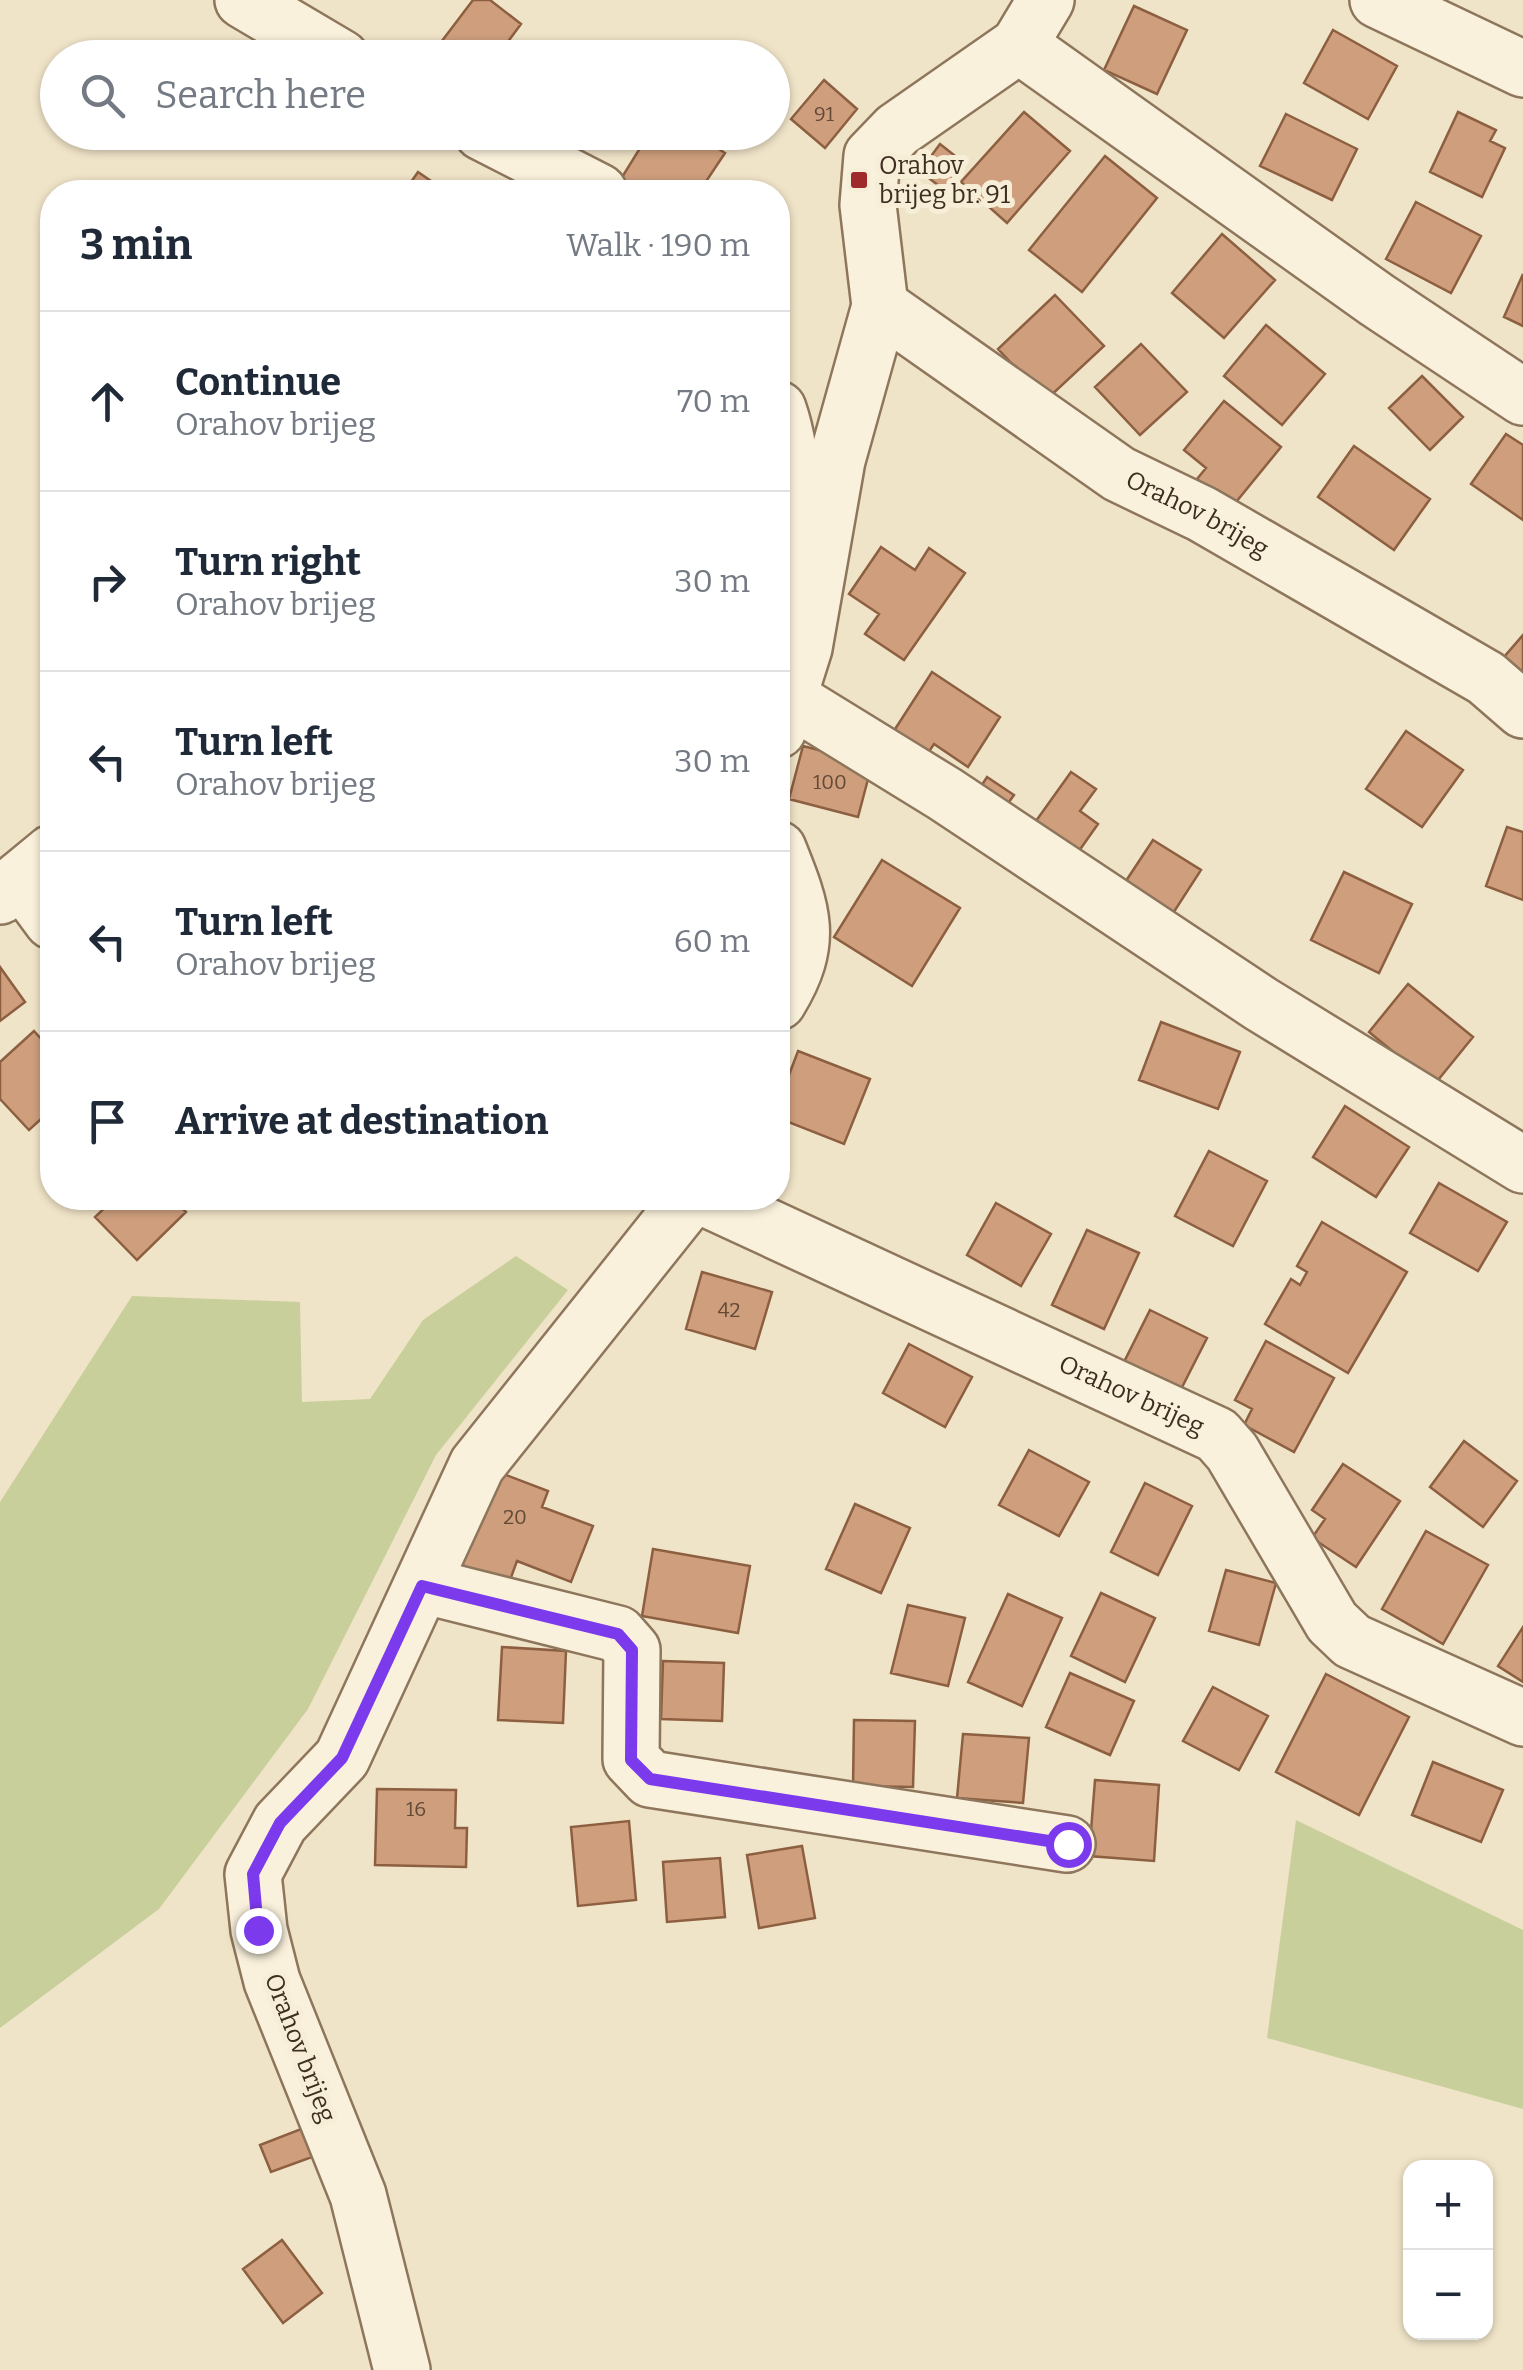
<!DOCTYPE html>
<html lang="en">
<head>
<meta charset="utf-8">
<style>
	:root { --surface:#fff; --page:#f2f2f3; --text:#1f2937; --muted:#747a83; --line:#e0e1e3 }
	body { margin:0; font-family:Bitter,serif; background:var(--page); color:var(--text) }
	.controls { position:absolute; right:30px; bottom:30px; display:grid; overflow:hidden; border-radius:20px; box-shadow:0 2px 8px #0004 }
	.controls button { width:90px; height:90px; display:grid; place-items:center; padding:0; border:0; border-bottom:2px solid var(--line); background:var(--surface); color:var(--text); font:50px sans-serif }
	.stop { position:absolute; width:30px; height:30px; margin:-22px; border:8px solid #7c3aed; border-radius:50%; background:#fff }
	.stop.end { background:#7c3aed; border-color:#fff; box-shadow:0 2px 10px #0008 }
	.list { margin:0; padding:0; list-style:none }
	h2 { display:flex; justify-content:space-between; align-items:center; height:130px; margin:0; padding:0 40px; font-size:42px }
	h2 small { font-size:32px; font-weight:400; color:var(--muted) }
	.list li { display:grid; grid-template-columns:65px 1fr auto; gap:30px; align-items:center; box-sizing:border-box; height:180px; padding:0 40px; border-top:2px solid var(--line) }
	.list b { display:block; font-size:38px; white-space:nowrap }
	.list p { margin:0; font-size:32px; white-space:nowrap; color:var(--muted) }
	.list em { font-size:32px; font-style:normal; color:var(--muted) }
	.icon { flex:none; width:55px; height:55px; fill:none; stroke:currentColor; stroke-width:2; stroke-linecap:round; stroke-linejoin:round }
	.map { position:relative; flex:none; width:1523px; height:2370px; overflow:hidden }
	.search { position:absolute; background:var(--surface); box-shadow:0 2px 8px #0004; left:40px; top:40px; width:750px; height:110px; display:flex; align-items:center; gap:25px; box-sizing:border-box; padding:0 35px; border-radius:55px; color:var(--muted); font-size:38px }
	.panel { position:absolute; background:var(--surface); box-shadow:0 2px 8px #0004; left:40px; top:180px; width:750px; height:1030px; border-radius:40px }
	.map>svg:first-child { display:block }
</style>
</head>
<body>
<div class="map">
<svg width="1523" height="2370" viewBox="0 0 1523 2370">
	<rect width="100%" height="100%" fill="#f0e4c8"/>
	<path fill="#c9cf9b" d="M516,1256l52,34 -132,165 -128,254 -149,200 -159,119v-526l132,-206 168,6 2,100 68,-3 53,-79z
		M1296,1820l227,110v179l-256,-71z"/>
	<path fill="#cf9f7d" stroke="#8d5f41" stroke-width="2.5" d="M473,0h17l31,24 -25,34h-67z
		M1134,6l53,24 -30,64 -53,-24z
		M1333,30l64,36 -29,53 -64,-36z
		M824,80l33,29 -32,39 -34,-29z
		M1024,112l46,39 -63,72 -46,-41z
		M1458,112l38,18 -6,11 15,7 -23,49 -52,-25z
		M1286,114l71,35 -25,51 -72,-34z
		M521,132h61l-12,24z
		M650,132h42l33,21 -26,39 -15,-7 -4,7h-44l-17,-10z
		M940,144l24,19 -20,27 -24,-19z
		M1105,156l52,42 -75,94 -53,-42z
		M418,172l29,20h-43z
		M1416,202l65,34 -30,57 -65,-34z
		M1222,234l53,46 -51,58 -52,-45z
		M1523,274v52l-19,-9z
		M1055,295l49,51 -58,54 -48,-51z
		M1266,325l59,49 -43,51 -58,-49z
		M1141,344l46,48 -47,43 -45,-48z
		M1422,376l41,41 -33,33 -41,-42z
		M1224,401l57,46 -49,60 -35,-28 9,-11 -22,-18z
		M1506,434l17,11v75l-52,-36z
		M1354,446l76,53 -36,51 -76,-53z
		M881,547l34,23 14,-22 36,25 -61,87 -39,-26 14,-20 -30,-20z
		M1523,635v52l-26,-22z
		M932,672l68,45 -32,50 -34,-23 -12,18 -34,-22z
		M1406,731l57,39 -41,57 -56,-38z
		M803,746l69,18 -14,53 -69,-18z
		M1071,772l25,17 -16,22 18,13 -24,34 -43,-30z
		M987,777l27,18 -13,18 -26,-17z
		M1507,827l16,5v68l-37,-14z
		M1153,840l48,30 -33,51 -48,-31z
		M882,860l78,48 -48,78 -78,-49z
		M1344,872l68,32 -33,69 -68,-33z
		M0,967l25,35 -25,19z
		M1408,984l65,53 -39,48 -65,-53z
		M1161,1022l79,30 -22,57 -79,-29z
		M34,1031l18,20v58l-23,21 -29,-31v-37z
		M798,1051l72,28 -26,65 -66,-26v-14z
		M1345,1106l64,41 -33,50 -63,-40z
		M1209,1151l58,30 -34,65 -58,-30z
		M1439,1183l68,39 -29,49 -68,-38z
		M115,1198h56l15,14 -49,48 -42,-43z
		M996,1203l55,31 -30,52 -54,-31z
		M1322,1222l85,50 -59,101 -83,-49 26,-45 9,6 7,-13 -10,-6z
		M1087,1230l52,23 -35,76 -52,-24z
		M702,1272l70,20 -17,57 -69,-20z
		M1150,1310l57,28 -31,61 -56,-29z
		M1266,1341l68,37 -40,74 -50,-27 8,-16 -17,-9z
		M909,1344l63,33 -27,50 -62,-34z
		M1464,1441l53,40 -34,46 -53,-40z
		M1029,1450l60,32 -30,54 -60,-31z
		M1343,1464l57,37 -44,66 -44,-29 13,-19 -13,-9z
		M493,1470l55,21 -6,16 51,19 -22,56 -54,-21 -8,22 -50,-19z
		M1145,1483l47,23 -34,69 -47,-23z
		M855,1504l55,24 -29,65 -55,-24z
		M1426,1531l62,34 -45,79 -61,-35z
		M653,1549l97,17 -12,67 -96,-17z
		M1226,1570l50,13 -17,62 -50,-14z
		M1101,1593l54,25 -30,64 -54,-26z
		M1008,1594l54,24 -40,88 -54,-24z
		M908,1605l57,13 -17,68 -57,-13z
		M1523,1627v55l-25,-16z
		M502,1647l64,4 -3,72 -65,-3z
		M663,1661l61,2 -2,58 -61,-2z
		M1070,1673l64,28 -24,54 -64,-28z
		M1326,1674l83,43 -50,98 -83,-43z
		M1213,1687l55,29 -29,54 -56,-29z
		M854,1720l61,1 -2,66 -60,-1z
		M963,1734l66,4 -6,65 -66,-5z
		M1433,1762l70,28 -22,52 -69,-27z
		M1095,1780l64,5 -5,76 -65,-5z
		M377,1789l79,1 -1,38h12l-1,39 -91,-2z
		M629,1821l7,79 -58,6 -7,-79z
		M802,1846l13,72 -56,10 -12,-73z
		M720,1858l5,59 -58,5 -4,-60z
		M301,2129l11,28 -41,15 -11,-27z
		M282,2240l40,53 -39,30 -40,-54z"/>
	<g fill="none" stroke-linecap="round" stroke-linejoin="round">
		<defs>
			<g id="minor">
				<path d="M243,0l98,58"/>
				<path d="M1378,0l145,69"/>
				<path d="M1019,45l358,255 146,97"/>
				<path d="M482,132l117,60"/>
				<path id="s1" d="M880,306l239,168 83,40 284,164 37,32"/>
				<path d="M778,409c18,51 13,105 27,157"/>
				<path d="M789,698l156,96 316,210 262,161"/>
				<path d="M778,730l26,-82 33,-188 43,-154 -12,-101 4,-49 25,-26 122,-85 27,-45"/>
				<path d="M778,849c25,62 37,93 0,153"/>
				<path d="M21,879l31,42"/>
				<path d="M0,896l52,-43"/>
				<path id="s2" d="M705,1198l512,237 15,17 100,170 20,19 171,77"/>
				<path d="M422,1585l196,49 14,16 -1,109 19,20 417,65"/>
				<path d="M402,2370l-44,-175 -86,-214 -13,-51 -6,-56 27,-51 62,-65 135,-293 213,-267"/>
			</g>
		</defs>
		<use href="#minor" stroke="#8d765c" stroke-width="60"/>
		<use href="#minor" stroke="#faf1dc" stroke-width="55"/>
	</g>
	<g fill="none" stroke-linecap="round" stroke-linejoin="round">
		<path stroke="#7c3aed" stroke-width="12" d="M258,1930l-5,-56 27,-51 62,-65 80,-172 196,48 14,16 -1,110 19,19 418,65"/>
	</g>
	<rect fill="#9e2a2b" stroke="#f7eed8" stroke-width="4" x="849" y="170" width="20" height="20" rx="5"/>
	<g text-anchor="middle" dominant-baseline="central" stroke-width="10" stroke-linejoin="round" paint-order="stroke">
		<g font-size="20" fill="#624a37">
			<text x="824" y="114">91</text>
			<text x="830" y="782">100</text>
			<text x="729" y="1310">42</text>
			<text x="515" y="1517">20</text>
			<text x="416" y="1809">16</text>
		</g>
		<g font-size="25" fill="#3d2e20" stroke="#f7eed8" text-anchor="start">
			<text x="879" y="166">Orahov<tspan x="879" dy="29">brijeg br. 91</tspan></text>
		</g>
		<g font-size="25" fill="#3d2e20" stroke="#f7eed8">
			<text stroke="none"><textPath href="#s1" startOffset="380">Orahov brijeg</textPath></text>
			<text stroke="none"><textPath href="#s2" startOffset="470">Orahov brijeg</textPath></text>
			<text transform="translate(300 2048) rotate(69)">Orahov brijeg</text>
		</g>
	</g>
</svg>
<div class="controls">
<button>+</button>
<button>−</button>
</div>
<div class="stop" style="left:1068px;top:1844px"></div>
<div class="stop end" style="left:258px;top:1930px"></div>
<div class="search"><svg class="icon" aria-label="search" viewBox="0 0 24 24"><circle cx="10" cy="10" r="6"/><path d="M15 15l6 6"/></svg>Search here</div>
<section class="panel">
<h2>3 min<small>Walk · 190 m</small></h2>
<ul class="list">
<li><svg class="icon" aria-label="ahead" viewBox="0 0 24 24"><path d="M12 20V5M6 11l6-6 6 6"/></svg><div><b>Continue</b><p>Orahov brijeg</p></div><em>70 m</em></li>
<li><svg class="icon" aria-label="right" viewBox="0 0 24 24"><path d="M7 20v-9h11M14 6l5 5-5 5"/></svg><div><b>Turn right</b><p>Orahov brijeg</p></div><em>30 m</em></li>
<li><svg class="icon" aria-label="left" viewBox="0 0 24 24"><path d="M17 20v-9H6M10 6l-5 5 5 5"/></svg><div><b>Turn left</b><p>Orahov brijeg</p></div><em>30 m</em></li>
<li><svg class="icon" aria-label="left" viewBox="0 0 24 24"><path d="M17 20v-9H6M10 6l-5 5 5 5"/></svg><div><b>Turn left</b><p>Orahov brijeg</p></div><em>60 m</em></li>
<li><svg class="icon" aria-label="arrive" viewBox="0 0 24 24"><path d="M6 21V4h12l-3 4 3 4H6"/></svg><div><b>Arrive at destination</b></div></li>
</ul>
</section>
</div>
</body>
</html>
